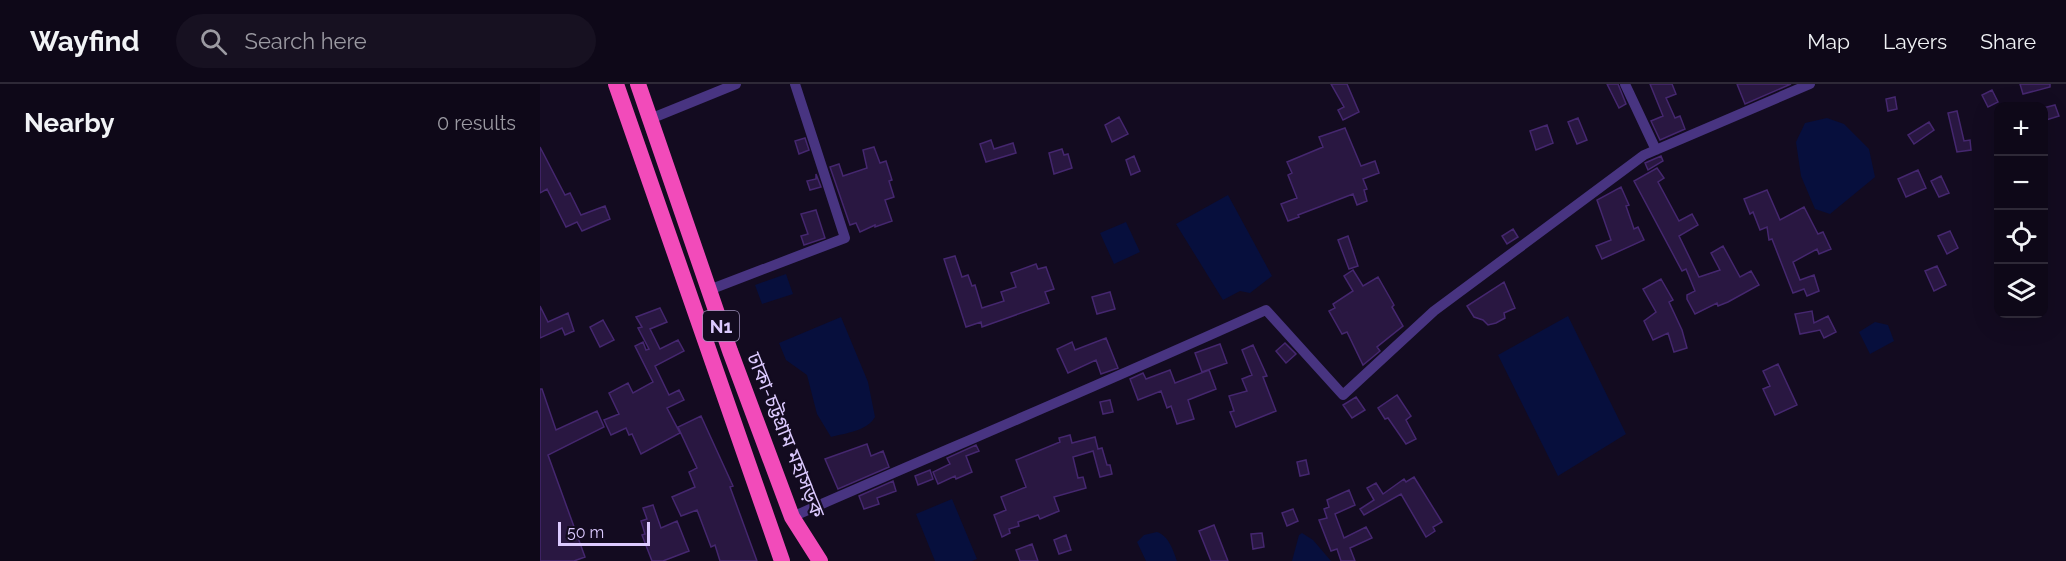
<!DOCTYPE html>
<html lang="en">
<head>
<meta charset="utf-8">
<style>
	:root { --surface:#0e0818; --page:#171121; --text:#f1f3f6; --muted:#9b9aa2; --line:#2e2937 }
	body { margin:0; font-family:Raleway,"Noto Sans Bengali",sans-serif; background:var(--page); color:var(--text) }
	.controls { position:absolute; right:18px; top:18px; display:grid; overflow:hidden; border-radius:12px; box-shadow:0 6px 24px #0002 }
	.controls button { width:54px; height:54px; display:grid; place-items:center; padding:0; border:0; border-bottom:2px solid var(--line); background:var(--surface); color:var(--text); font:30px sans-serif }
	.scale { position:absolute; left:18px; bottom:15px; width:92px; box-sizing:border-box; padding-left:6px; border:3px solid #dccaff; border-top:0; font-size:16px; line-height:21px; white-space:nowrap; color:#dccaff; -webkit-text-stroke:4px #130b20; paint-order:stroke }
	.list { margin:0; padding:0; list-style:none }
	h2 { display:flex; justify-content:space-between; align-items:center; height:78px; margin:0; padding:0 24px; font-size:26px }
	h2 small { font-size:20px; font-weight:400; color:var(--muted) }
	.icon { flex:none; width:33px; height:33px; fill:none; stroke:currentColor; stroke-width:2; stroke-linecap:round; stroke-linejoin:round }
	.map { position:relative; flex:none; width:1526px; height:477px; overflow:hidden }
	header { display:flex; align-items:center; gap:36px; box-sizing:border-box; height:84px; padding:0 30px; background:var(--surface); border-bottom:2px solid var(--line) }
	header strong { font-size:28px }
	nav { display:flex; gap:33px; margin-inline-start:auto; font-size:21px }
	.search { width:420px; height:54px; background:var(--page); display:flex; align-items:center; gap:15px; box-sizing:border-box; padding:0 21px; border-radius:33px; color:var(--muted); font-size:22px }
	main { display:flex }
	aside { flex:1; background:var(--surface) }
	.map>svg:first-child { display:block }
</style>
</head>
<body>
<header>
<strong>Wayfind</strong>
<div class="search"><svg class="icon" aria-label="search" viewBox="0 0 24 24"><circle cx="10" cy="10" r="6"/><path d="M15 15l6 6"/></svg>Search here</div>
<nav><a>Map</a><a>Layers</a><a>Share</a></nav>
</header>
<main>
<aside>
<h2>Nearby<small>0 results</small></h2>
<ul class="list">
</ul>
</aside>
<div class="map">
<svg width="1526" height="477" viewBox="0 0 1526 477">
	<rect width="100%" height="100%" fill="#130b20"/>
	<path fill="#070f3d" d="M1287,34l17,6 25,25 6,28 -45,37 -15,-5 -14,-33 -5,-34 9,-19z
		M688,111l44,81 -22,17 -10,-2 -17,9 -47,-76z
		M586,138l14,30 -26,12 -14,-31z
		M246,190l7,20 -31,10 -7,-19z
		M1028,232l58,118 -68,42 -60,-121z
		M301,233l27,65 7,35c-8,14 -29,16 -44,20l-14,-23 -10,-39 -21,-15 -7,-17z
		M1335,238l13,3 6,16 -24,13 -11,-22z
		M412,415l25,60 -5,2h-37l-19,-47z
		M617,448c12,4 16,18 20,29h-31l-9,-19 7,-7z
		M762,449l11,7 18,21h-39l7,-26z"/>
	<path fill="#291741" stroke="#45276f" stroke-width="1.5" d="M791,0h16l12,28 -16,8 -5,-10 6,-3z
		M1067,0h11l8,20 -7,4z
		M1110,0h22l4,10 -10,4 9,20 5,-2 5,13 -25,11 -9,-19 12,-5z
		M1197,0h54l-46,20z
		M1480,0h30v3l-27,7z
		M1452,6l6,12 -10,5 -6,-12z
		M1355,13l2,12 -9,2 -2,-12z
		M1515,21l4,11 -16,5v-13z
		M1417,27l7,30 6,-1 1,10 -14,2 -9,-39z
		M579,33l9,17 -16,8 -7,-17z
		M1038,34l9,22 -10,4 -9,-22z
		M1389,38l5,8 -20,14 -6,-9z
		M1007,41l6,18 -17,7 -6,-19z
		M805,44l16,38 14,-5 4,12 -16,6 4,10 -3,1 3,11 -10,4 -4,-11 -55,21 1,2 -11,4 -7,-17 16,-6 -9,-23 4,-2 -5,-11 36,-15 -4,-10z
		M265,54l4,12 -10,4 -4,-13z
		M451,56l3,9 19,-6 3,10 -30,9 -6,-18z
		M0,63l25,48 5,-2 11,22 24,-9 5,13 -28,12 -5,-9 -11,5 -19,-38 -7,4z
		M334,63l6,16 6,-2 6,19 -3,1 5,16 -9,3 7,21 -17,6v-2l-15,7 -4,-9 -6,2 -20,-58 9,-3 4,12 24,-8 -4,-18z
		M522,65l2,6 4,-1 4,14 -18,6 -5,-21z
		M594,72l6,15 -9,4 -5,-15z
		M1121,72l2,5 -15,9 -3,-7z
		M1117,84l7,10 -6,4 21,39 13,-7 6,11 -19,11 20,41 21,-7 -9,-17 12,-7 17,31 11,-6 8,14 -31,17 -10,4 -1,-3 -22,11 -8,-15v-4l8,-4 -9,-22 -4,2 -48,-90z
		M1378,86l8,18 -20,9 -8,-18z
		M276,90l5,13 -11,3 -3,-9 9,-2z
		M1401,92l8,17 -10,4 -8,-16z
		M1081,103l8,18 -3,1 8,23 4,-2 6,13 -42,19 -6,-13 15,-6 -14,-40z
		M1227,106l13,30 24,-13 14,27 5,-2 8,17 -12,5 -2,-5 -24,13 7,18 14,-5 5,16 -12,5 -3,-7 -11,4 -21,-54 -3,1 -2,-13 -7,3 -7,-18 -3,2 -6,-15z
		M276,126l9,28 -21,7 -3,-9 7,-2 -7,-20z
		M973,145l5,8 -11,7 -5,-8z
		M1410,147l8,17 -11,6 -9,-18z
		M808,152l10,30 -9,3 -11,-29z
		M415,172l7,21 6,-2 4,11 3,-1 7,23 22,-7 -3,-9 15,-5 -5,-14 25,-9 2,5 8,-2 8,22 -9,3 4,11 -67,24 -1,-5 -15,5 -22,-68z
		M1397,182l9,19 -12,6 -9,-20z
		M813,186l10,16 15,-9 16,28 -2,2 11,19 -26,21 3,4 -17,14 -16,-33 -5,2 -13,-23 6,-3 -2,-4 20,-13 -9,-15z
		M1121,195l12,21 -4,2 13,28 5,18 -13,4 -6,-19 -15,7 -9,-19 12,-9 -13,-23z
		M964,198l11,26 -11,5 1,5 -9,5 -8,2 -5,-5 -9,-3 -7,-11z
		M570,208l5,17 -18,5 -5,-17z
		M0,222l8,16 20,-9 6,18 -9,4 -3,-7 -22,10z
		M120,224l7,14 -17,7 10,20 18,-9 6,11 -29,15 14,29 10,-5 5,10 -17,8 13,25 -39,21 -9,-20 -3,1 -3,-7 -15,7 -7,-15 15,-6 -10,-21 19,-10 5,10 20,-11 -18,-36 8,-4 3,8 3,-1 -11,-21 4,-1 -6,-10z
		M1272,227l2,12 14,-7 8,16 -12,6 -4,-8 -20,4 -5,-20z
		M63,236l11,20 -14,7 -10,-20z
		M566,254l12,30 -17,6 -5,-14 -28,13 -11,-24 15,-7 3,8z
		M745,259l11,11 -10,9 -10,-12z
		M680,260l7,19 -25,9 -7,-19z
		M713,261l14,31 -4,1 13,34 -40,16 -6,-15 4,-1 -5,-15 18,-5 -5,-12 10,-4 -10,-25z
		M1238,280l19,41 -22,10 -12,-26 7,-3 -7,-15z
		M630,286l5,13 34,-13 7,19 -28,11 6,19 -17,5 -6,-18 -4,2 -6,-17 -23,9 -8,-21 13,-6 3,6z
		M0,305h2l14,41 41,-19 7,16 -56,28 37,102 -11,4h-34z
		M857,311l14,21 -5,4 10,19 -10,5 -18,-26 -3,1 -7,-11z
		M816,313l9,13 -13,8 -9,-13z
		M570,316l3,12 -10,2 -3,-12z
		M161,332l32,70 -3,1 27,74h-37l-5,-16 -4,2 -14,-37 -16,6 -9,-19 23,-10 -6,-15 8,-4 -19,-41z
		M530,351l2,8 23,-6 3,12 4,-1 5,17h3l2,9 -12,3 -7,-26 -20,6 5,21 5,-1 3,11 -32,9 5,14 -19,8 -2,-4 -20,7 1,4 -10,3 1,4 -8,4 -8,-22 12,-5 -5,-13 25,-10 -10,-27 44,-18 -1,-4z
		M327,360l4,12 12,-5 6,16 -51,22 -13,-30z
		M436,361l3,6 -13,5 6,16 -16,7 -1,-3 -17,8 -5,-12 17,-8 -3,-6z
		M766,376l3,14 -9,2 -3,-14z
		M390,386l3,9 -15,6 -3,-9z
		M874,393l28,45 -9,5 2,4 -9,6 -25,-43 -37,21 -4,-6 14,-9 -7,-12 9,-5 7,11 21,-15 2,3z
		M353,397l3,10 -19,7 2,6 -15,5 -5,-13z
		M809,406l6,15 -20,9 9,24 22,-11 6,11 -22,10 5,13h-14l-4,-12 -6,2 -12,-31 8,-2 -3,-9 5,-2 -2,-7z
		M113,421l8,23 16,-7 12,30 -26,10h-11l-10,-26 3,-1 -4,-13 6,-2 -4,-11z
		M753,425l5,12 -11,5 -5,-13z
		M674,441l14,36h-17l-12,-30z
		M722,449l2,14 -11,2 -2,-15z
		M526,451l5,15 -12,4 -5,-14z
		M492,460l6,17h-18l-4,-11z"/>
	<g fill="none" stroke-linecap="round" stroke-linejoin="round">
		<path stroke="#483481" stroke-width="10" d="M1085,0l31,66
			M110,35l86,-35
			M169,206l136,-52 -50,-154
			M252,433c158,-69 317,-136 474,-207l77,85 91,-84 210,-156 166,-71"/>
		<path stroke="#f24bba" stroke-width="16" d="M76,0l166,477
			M98,0l92,267 62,166 28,44"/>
	</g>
	<g text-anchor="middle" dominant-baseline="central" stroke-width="4.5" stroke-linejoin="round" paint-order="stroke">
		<rect fill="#130b20" stroke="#a091bc" stroke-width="1.5" x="163" y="227" width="36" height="30" rx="4.5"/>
		<g font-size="18" font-weight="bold" fill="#dccaff">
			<text x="181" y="242">N1</text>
		</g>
		<g font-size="20" fill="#dccaff" stroke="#130b20">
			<text transform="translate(246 351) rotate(68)">ঢাকা-চট্টগ্রাম মহাসড়ক</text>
		</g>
	</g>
</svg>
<div class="controls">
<button>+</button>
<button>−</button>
<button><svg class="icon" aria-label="locate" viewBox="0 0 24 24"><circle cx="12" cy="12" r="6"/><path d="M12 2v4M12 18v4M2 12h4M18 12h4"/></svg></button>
<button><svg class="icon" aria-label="layers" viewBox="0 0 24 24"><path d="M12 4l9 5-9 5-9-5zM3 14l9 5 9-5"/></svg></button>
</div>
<div class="scale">50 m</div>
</div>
</main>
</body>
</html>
